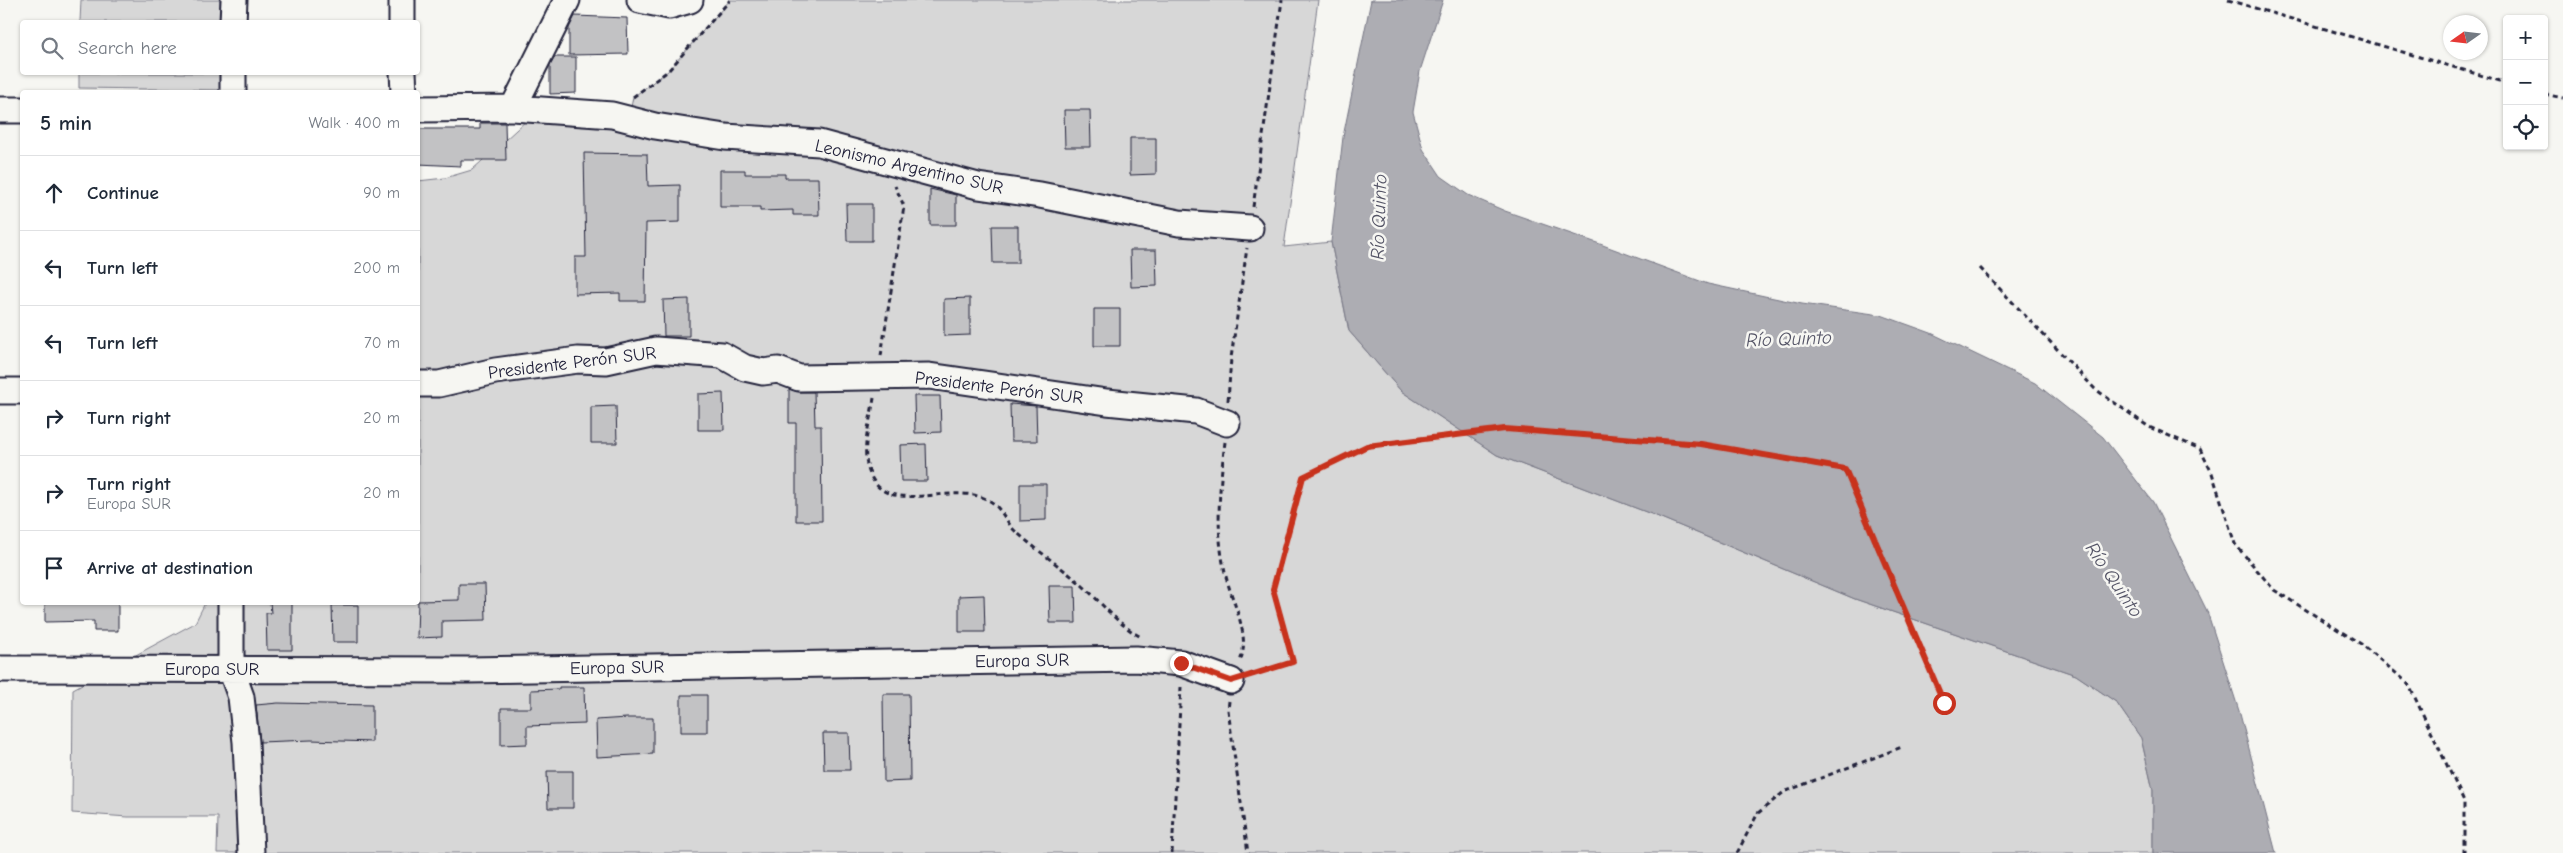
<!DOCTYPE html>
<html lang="en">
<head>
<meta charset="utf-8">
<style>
	:root { --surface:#fff; --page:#f6f6f7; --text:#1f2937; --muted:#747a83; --line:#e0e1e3 }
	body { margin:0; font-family:"Comic Neue",sans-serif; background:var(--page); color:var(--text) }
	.controls { position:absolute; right:15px; top:15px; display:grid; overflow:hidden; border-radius:5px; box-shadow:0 1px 4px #0004 }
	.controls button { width:45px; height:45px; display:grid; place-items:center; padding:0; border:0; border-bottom:1px solid var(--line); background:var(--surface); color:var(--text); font:25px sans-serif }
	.compass { position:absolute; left:2443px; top:15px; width:45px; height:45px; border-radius:50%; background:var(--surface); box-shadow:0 1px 4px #0004; rotate:256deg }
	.stop { position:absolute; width:15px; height:15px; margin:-11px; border:4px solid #c8321e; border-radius:50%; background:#fff }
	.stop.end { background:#c8321e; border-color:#fff; box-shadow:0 1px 5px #0008 }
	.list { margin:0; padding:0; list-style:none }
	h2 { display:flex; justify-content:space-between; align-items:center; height:65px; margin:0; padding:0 20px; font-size:21px }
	h2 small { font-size:16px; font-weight:400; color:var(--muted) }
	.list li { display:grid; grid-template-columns:32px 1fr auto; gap:15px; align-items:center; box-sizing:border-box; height:75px; padding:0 20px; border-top:1px solid var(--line) }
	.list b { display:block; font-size:19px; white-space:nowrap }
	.list p { margin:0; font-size:16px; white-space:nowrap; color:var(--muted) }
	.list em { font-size:16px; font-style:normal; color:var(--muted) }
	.icon { flex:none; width:28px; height:28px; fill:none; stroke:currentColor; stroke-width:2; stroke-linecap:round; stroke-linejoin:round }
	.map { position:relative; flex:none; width:2563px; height:853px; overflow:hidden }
	.search { position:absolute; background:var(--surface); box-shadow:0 1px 4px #0004; left:20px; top:20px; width:400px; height:55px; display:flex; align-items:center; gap:12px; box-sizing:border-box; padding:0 18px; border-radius:5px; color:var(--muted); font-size:19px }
	.panel { position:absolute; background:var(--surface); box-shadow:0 1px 4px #0004; left:20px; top:90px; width:400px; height:515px; border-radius:5px }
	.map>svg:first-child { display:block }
</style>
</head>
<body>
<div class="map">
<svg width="2563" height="853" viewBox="0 0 2563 853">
	<rect width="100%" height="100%" fill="#f6f6f2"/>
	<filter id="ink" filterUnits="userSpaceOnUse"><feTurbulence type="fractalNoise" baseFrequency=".02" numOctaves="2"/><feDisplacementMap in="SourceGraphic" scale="10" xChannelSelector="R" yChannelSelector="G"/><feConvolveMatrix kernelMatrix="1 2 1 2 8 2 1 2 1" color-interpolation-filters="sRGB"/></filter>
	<g filter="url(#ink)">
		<path fill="#d7d7d7" stroke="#7c7c89" d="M81,0h139v22h-140z
			M730,0h588l-34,247 47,-5 18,89 52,60 96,64 157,60 201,84 221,76 40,27 25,36 12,52v63h-1936l1,-36h-90l-56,-4 1,-124 122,-66 10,-20 213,-1v-421l27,-3 27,-8 66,-60 80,8 8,14 7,-35 35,-26z
			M79,73h141v17l-141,-2z"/>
		<path fill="#adadb3" stroke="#757583" d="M1371,0h72l-23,71 -7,41 10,37 18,27 27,19 37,16 95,33 108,40 94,20 79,11 50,18 104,50 68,54 50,65 54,109 33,103 36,139h-123v-63l-12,-52 -25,-36 -40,-27 -221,-76 -201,-84 -157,-60 -96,-64 -52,-60 -18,-89 12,-105z"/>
		<path fill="#c2c2c4" stroke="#22223b" d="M575,16l52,2 1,36 -59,1v-27z
			M555,57h21v36l-26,1v-28z
			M1064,110h26l1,37h-26z
			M480,123h25l1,37h-45v6l-43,-2v-35h62z
			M1130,138h26v36l-26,1z
			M584,153l63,1 1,32 32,-1v37l-34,1 -1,78h-25v-8l-45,1v-37h11z
			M720,170h25v4h40v4h33l1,37h-26v-5l-33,1v-4h-40z
			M930,189l26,6v30h-26z
			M846,204h26v37h-25z
			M992,226h26v37h-25z
			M1130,250h26l1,36 -26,1z
			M970,298v37l-26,1v-37z
			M689,299v37h-25l-1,-36z
			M1094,309h26v37h-26z
			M789,389l10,3h15l1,34h6l1,95h-26v-98h-7z
			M723,393l1,37h-26v-36z
			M914,396h26l1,36 -26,1z
			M1010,404l26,2 1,35h-26z
			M616,406l1,37h-26v-36z
			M926,444l1,37h-26l-1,-36z
			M1020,484h26v36l-26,1z
			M459,584h26l1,36 -44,1v16l-25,1 1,-37 41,-1z
			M1049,586h26l1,37h-26z
			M984,595l1,37h-26v-36z
			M45,602h73v29h-24v-10l-49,1z
			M270,602h22v48h-25l-1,-37h5z
			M332,605h26v37h-25z
			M559,687h25l1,37 -58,2v18l-26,1v-37h30v-18l28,-1z
			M883,694h26l1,87 -26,1z
			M681,695h26v37h-26z
			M278,703l94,2v37l-61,-2 -51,2 -4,-37z
			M627,718h26v36l-56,3 -1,-37z
			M823,733h26l1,37h-26z
			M547,771h26v37h-25z"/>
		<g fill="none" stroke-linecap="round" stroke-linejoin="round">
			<defs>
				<path id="minor" d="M402,0v22
					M640,0l29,6 21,-6
					M233,22l1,-22
					M403,72l1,20
					M233,92v-20
					M513,108l54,-108
					M418,109l95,-1 99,7 43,11 70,11 94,6 159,43 62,9 139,28 71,5
					M0,110h22
					M418,384h21l56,-13 83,-11 28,1 50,-11 66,5 23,13 18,4 15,-2 21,8 130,-2 178,26 89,9 31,12
					M0,391h22
					M231,602v67l10,28 5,45 5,111
					M0,669l468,1 668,-11 45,4 50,18"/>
			</defs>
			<use href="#minor" stroke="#22223b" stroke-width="29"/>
			<path stroke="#22223b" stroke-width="3" stroke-dasharray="5 4" stroke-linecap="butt" d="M2228,0l279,83
				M2544,94l19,4
				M633,97l35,-26 62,-71
				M1253,207l29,-207
				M1980,268l115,121 54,38 51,22 12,24 23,71 39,46 87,54 47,39 56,118v52
				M881,356l23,-150 -9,-20
				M874,398c-4,26 -16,57 -1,82 21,35 82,0 117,21 10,6 16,20 24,29 21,19 46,36 68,55 20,18 35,39 59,52
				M1228,401l3,-43 16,-110
				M1225,442c-6,48 -11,98 4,145 7,23 21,51 11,74
				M1250,675l43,-13 -20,-73 30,-112 64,-31 138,-17 196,15 144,25 99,234
				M1229,701l-1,9 20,143
				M1172,853l9,-166
				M1737,853l21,-40 26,-21 118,-45"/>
			<use href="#minor" stroke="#f6f6f2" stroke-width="25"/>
		</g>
	</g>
	<g fill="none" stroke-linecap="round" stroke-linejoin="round" filter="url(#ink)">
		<path stroke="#c8321e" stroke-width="6" d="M1181,663l50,18 62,-19 -20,-73 30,-112 64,-31 138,-17 196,15 144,25 99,234"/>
	</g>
	<g text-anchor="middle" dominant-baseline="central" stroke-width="5" stroke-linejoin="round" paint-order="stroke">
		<g font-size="18" fill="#22223b" stroke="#f6f6f2">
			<text transform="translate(909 167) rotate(13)">Leonismo Argentino SUR</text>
			<text transform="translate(572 363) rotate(-7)">Presidente Perón SUR</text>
			<text transform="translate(999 388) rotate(7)">Presidente Perón SUR</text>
			<text transform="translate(1022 661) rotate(-1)">Europa SUR</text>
			<text transform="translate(617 668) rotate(-1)">Europa SUR</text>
			<text x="212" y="669">Europa SUR</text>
		</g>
		<g font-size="19" font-style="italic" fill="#535365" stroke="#f6f6f2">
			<text transform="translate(1379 217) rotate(-88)">Río Quinto</text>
			<text transform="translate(1789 339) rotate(-2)">Río Quinto</text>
			<text transform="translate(2114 580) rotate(56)">Río Quinto</text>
		</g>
	</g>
</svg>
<div class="controls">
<button>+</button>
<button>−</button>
<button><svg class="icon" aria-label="locate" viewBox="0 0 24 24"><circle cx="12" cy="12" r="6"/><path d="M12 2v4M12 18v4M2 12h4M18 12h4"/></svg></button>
</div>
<svg class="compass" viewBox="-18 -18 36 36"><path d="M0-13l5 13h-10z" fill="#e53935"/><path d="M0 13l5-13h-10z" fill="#747a83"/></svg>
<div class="stop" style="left:1944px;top:703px"></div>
<div class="stop end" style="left:1181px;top:663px"></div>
<div class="search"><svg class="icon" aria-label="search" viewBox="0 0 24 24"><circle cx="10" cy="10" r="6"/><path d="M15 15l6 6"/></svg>Search here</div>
<section class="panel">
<h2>5 min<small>Walk · 400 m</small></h2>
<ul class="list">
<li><svg class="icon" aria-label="ahead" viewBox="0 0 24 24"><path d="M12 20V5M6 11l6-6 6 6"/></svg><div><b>Continue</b></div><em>90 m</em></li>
<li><svg class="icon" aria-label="left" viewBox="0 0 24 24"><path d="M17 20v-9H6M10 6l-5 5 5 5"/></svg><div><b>Turn left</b></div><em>200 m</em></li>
<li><svg class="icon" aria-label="left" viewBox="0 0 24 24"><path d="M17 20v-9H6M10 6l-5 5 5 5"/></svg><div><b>Turn left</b></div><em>70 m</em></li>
<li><svg class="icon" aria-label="right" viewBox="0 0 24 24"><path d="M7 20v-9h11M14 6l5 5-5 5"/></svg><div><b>Turn right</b></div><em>20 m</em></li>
<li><svg class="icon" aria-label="right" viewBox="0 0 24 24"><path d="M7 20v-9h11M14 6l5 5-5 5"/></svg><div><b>Turn right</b><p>Europa SUR</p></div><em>20 m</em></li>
<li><svg class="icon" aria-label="arrive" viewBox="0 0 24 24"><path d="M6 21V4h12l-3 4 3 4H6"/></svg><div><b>Arrive at destination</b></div></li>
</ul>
</section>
</div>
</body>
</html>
